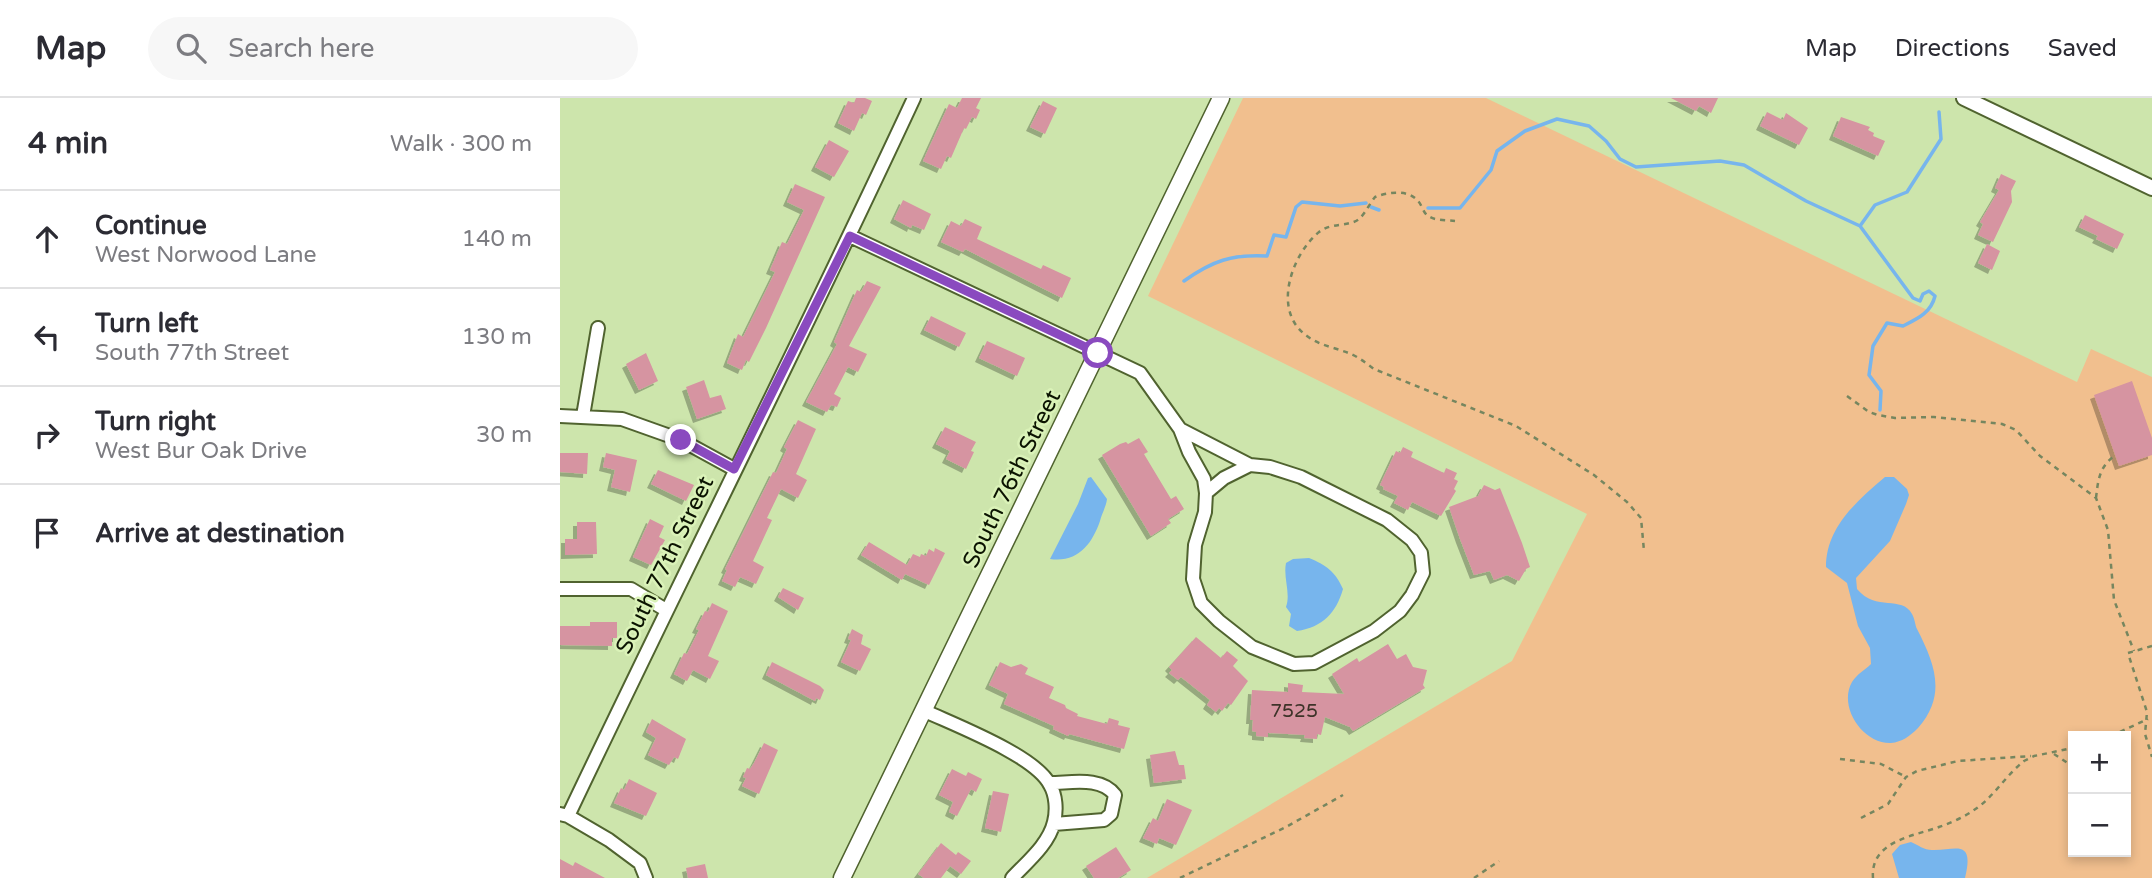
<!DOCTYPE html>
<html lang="en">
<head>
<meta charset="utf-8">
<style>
	:root { --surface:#fff; --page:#f7f7f7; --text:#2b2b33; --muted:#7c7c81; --line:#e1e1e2 }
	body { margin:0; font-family:"Varela Round",sans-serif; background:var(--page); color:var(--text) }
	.controls { position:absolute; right:21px; bottom:21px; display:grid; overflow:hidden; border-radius:0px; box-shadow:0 4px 10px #0003 }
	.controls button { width:63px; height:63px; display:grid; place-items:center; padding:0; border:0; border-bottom:2px solid var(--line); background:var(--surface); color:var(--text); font:35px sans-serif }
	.stop { position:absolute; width:21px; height:21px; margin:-16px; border:5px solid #8a4abf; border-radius:50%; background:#fff }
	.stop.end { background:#8a4abf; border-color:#fff; box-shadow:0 2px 7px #0008 }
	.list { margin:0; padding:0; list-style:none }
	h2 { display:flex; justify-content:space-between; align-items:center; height:91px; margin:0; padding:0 28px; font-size:30px }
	h2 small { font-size:23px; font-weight:400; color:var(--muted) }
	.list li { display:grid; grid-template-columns:46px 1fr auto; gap:21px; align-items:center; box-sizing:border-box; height:98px; padding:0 28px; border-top:2px solid var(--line) }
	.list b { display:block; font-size:26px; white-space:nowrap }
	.list p { margin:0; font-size:23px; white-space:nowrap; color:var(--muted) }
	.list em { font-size:23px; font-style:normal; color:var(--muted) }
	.icon { flex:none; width:38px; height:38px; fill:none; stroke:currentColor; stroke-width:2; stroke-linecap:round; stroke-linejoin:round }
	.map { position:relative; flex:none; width:1592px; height:780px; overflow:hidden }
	header { display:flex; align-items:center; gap:42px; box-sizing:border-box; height:98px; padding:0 35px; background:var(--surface); border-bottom:2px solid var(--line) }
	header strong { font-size:33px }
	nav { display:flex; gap:38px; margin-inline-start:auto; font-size:24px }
	.search { width:490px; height:63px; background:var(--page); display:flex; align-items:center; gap:18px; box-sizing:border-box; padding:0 24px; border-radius:38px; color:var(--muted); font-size:26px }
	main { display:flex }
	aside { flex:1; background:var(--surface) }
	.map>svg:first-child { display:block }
</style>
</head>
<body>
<header>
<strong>Map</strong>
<div class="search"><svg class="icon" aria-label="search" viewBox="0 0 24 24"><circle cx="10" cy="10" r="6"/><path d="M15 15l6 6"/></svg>Search here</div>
<nav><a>Map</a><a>Directions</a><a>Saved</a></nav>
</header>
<main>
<aside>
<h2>4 min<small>Walk · 300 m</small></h2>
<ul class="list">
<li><svg class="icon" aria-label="ahead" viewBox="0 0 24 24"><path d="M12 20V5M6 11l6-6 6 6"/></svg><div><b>Continue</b><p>West Norwood Lane</p></div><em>140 m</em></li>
<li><svg class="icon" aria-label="left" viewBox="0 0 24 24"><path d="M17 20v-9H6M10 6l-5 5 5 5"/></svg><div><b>Turn left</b><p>South 77th Street</p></div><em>130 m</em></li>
<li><svg class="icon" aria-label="right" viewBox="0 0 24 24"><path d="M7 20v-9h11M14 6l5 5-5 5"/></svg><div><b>Turn right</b><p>West Bur Oak Drive</p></div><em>30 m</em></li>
<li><svg class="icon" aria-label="arrive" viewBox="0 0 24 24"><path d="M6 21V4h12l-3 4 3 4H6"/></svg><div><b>Arrive at destination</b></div></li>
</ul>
</aside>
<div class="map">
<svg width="1592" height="780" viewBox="0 0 1592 780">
	<defs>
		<filter id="shadow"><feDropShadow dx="-4" dy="4" stdDeviation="0" flood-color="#0004"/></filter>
	</defs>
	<rect width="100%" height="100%" fill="#cde5ac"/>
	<path fill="#f1bf8e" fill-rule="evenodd" d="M683,0h243l591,284 14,-33 61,28v501h-1005l365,-217 75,-147 -439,-218zM1513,638h53v116h-53z"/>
	<path fill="#77b5ed" d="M531,379l16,22c-1,8 -5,14 -7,22 -8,23 -22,42 -50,38l28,-55 10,-26z
		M1325,379h9l13,12 2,6 -3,9 -16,37 -34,37 1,11c19,23 45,6 55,25 3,5 3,11 5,15 18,35 30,66 1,99 -8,8 -16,14 -27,15 -29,1 -53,-37 -39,-61 5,-8 13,-12 19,-18l-1,-16 -12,-22 -11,-43 -21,-16c0,-40 31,-66 59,-90z
		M749,460c17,7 26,13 34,31 -7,24 -20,38 -46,42l-8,-5 2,-12 -5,-7c5,-14 -3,-29 0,-44l7,-4z
		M1351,744c7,3 13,8 21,8 22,1 43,-13 33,28h-66l-7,-24 8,-9z"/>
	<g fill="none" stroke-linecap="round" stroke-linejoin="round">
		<path stroke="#77b5ed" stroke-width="3.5" d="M811,109l8,3
			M868,110h32l31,-38 6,-19 28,-20 32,-12 32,7 17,15 14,18 16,8 84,-6 24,4 62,36 54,25
			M624,183c28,-20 48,-27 83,-25l7,-21 12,2 10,-30 6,-5 38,4 26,-3
			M1320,312l1,-19 -12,-16 4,-29 14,-23 16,3c14,-7 28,-13 32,-30l-6,-5 -6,3 -3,7 -7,-3 -53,-72 15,-21 32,-13 34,-53 -2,-27"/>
	</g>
	<path fill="#d694a1" filter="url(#shadow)" d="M296,0h9l7,3 -6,14 -4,-2 -8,18 -16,-8 10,-22 6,2z
		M402,0h19l-5,10 4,2 -4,9 -4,-2 -6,12 -2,-1 -13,30 -4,-2 -6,13 -18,-8 26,-57 8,4z
		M1111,0h47l-7,15 -12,-7 -3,5z
		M483,3l14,7 -12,26 -15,-7z
		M1207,14l16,8 3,-7 22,15 -9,17 -39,-19z
		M1281,19l29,10 -2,3 6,3 -1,3 12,5 -7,15 -45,-20z
		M269,42l20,11 -15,26 -19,-10z
		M1441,76l15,7 -5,10 1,11 -19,40 -15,-7 5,-11 -3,-2 19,-32 -4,-2z
		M235,86l30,13 -59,131 -17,34 -3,-2 -4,10 -15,-7 11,-29 5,3 32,-65 -5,-2 12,-28 5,2 17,-34 -17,-8z
		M343,102l28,14 -7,16 -12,-5 -1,3 -17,-9z
		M1525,117l39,19 -7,15 -21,-10 2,-3 -19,-9z
		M405,121l17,8 -5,12 64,30 2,-4 28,13 -9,20 -97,-49 -2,3 -22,-10 10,-21 10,5z
		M1427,146l13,7 -8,19 -14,-7z
		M307,183l14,6 -32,59 18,8 -9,18 -10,-5 -14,27 7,4 -4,9 -6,-2 -4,7 -21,-10 31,-58 -3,-2 23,-52 4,2z
		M371,218l35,17 -7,14 -35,-17z
		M427,243l38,17 -8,18 -38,-18z
		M86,255l12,28 -19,9 -13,-26z
		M144,282l6,18 11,-3 5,14 -29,10 -11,-32z
		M1572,283l20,57v17l-33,11 -25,-71z
		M238,322l18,9 -20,45 11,6 -9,18 -17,-9 -14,29 5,2 -19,41 11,6 -8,17 -16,-7 -5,10 -13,-6 5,-11 -2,-1 48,-97 3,1 11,-24 -3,-2z
		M385,329l31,15 -5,9 3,1 -8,17 -20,-10 4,-8 -14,-7z
		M579,340l9,14 -4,2 27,45 5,-3 8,13 -16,10 3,4 -20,13 -49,-81 18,-11 6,-2 2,2z
		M843,349l10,5 -2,5 33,16 2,-5 11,5 -3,6 4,2 -4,8 2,2 -15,25 -29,-14 -4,8 -14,-7 4,-7 -15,-7 1,-2 -4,-2 16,-34 4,2z
		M0,355h28l-1,21 -27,-2z
		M46,355l31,7 -7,32 -19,-5 4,-17 -12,-3z
		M98,372l36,15 -8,16 -35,-17z
		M924,387l11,5 5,-2 22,55 8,24 -4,2 -7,12 -12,-6 -13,5 -4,-9 -16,4 -14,-36 -11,-32 29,-11z
		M90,421l14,7 -5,11 6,3 -14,25 -18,-8z
		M17,424h19l1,32 -32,1v-16h12z
		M309,444l38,23 6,-11 7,3 1,-3 5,2 3,-7 5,3 1,-4 10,5 -16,32 -24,-11 -3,6 -41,-25z
		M223,490l21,10 -6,12 -20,-13z
		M152,505l16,8 -20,45 11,5 -9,18 -17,-9 -6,11 -13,-7 10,-21 3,1 12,-24 -3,-1 9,-18 3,1z
		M30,524h27v16h-5v8l-52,-1v-19h30z
		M292,531l11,6 -2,9 10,5 -11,22 -19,-9 10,-22 -3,-1z
		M636,539l25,21 6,-7 11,9 -5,6 15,15 -17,24 -3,-2 -6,8 -3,-3 -3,4 -9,-7 3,-5 -29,-23 -3,3 -9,-7 3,-3 -3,-3z
		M828,546l9,15 9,-5 7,13 14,3 -4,15 2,3 -72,43 -3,-4 -25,-10 -4,18 -4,-1v5l-13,-1 1,-3 -37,-2v4l-12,-1v-4l-4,-1 1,-11h-3l2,-30 36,2v-9l15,2 -1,7 42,2 -12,-20 25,-16 2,4z
		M212,564l48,24 4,4 -4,10 -4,-2 -1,3 -49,-26z
		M440,564l11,5 10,-3 7,4 -3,6 29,13 -5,11 16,7 1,3 12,6 -1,2 30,8 2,-6 10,3 -1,4 12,3 -6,21 -55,-15 -1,2 -15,-7 1,-3 -50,-22 4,-10 -19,-9z
		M92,621l34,20 -8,20 -4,-2 -5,8 -21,-10 8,-17 -10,-6z
		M204,645l14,7 -19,44 -17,-8 4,-8 -3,-1 4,-9 3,1 4,-6z
		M615,653l4,14h5l2,14 -32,4 -4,-28z
		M392,671l14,7 2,-4 14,7 -6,13 -5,-3 -14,27 -8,-4 4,-10 -14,-7z
		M69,681l28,14 -11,23 -32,-13 7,-15 3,2z
		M433,693l16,3 -8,38 -16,-4z
		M607,701l25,11 -16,35 -17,-7 -2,6 -14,-6 10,-20 5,3z
		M381,745l15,12 2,-3 13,9 -10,13 -11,-8 -9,12h-17l-6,-4z
		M556,749l15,23 -13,8h-24l-8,-12z
		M0,761l13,7 2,-4 30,16h-45z
		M145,766l3,14h-20l-2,-10z"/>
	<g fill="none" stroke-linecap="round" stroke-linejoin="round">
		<defs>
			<path id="minor" d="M290,138l290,137 40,56 9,23 15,27 2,14 -1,19 -10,33 -2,34 8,24 18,18 33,26 42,17 20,-1 60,-32 26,-20 12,-16 11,-22 -2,-20 -9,-13 -25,-20 -86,-43 -31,-10 -20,-2 -70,-36
				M0,318l62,3 59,21 53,29
				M23,318l15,-88
				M646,395l18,-15 26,-13
				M0,491h71l35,21
				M365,613c30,14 111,45 125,74 6,10 7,25 4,37 -5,22 -27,40 -42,56
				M490,685c21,0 51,-7 65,12l-4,19 -7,6 -50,4
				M0,716l8,2c114,-240 234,-477 346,-718
				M8,718l41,24 31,23 6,15"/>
			<path id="tertiary" d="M1404,0l188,90"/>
			<path id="secondary" d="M282,780l379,-780"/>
		</defs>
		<use href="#minor" stroke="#50632f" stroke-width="16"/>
		<use href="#tertiary" stroke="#50632f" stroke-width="18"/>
		<use href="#secondary" stroke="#50632f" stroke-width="19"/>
		<path stroke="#76865f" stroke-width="2.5" stroke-dasharray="5 5" stroke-linecap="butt" d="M895,123c-9,-1 -21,0 -28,-6 -4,-3 -5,-10 -9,-14 -10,-12 -30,-9 -43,-4 -5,6 -10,17 -16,22 -10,8 -27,3 -40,13 -27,22 -48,79 -12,104 13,10 30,12 44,18 9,4 16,10 23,15l142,57 78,49 33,27 14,16 3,33
			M1287,298l22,16 9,3 17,3 39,-1 68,7 14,6 24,26 56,42 12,32 6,70 20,51
			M1536,400c2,-17 3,-30 17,-41
			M1592,548l-24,7 19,59 -2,22 7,23
			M1551,638l37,-17
			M1494,656l15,10
			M1280,661l41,5 25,13
			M1301,720l27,-14 18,-27 11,-6 41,-10 73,-5
			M620,780l106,-51 57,-32
			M914,780l25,-17
			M1313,780c-3,-37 41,-42 66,-51 12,-4 25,-10 35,-17 19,-12 32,-35 50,-49l10,-5 39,-8"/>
		<use href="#minor" stroke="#fff" stroke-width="12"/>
		<use href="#tertiary" stroke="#fff" stroke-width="14"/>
		<use href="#secondary" stroke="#fff" stroke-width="16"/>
	</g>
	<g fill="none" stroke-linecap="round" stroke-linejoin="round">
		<path stroke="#8a4abf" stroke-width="9" d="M121,342l53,29 116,-233 248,117"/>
	</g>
	<g text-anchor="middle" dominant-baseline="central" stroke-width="5" stroke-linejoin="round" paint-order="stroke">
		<g font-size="19" fill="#3e3329">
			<text x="734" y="613">7525</text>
		</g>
		<g font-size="23" fill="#0b1301" stroke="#daf2b8">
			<text transform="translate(452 381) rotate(-64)">South 76th Street</text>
			<text transform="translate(105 467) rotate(-64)">South 77th Street</text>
		</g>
	</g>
</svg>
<div class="controls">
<button>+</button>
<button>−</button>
</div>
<div class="stop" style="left:538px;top:255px"></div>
<div class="stop end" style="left:121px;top:342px"></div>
</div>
</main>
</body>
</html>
